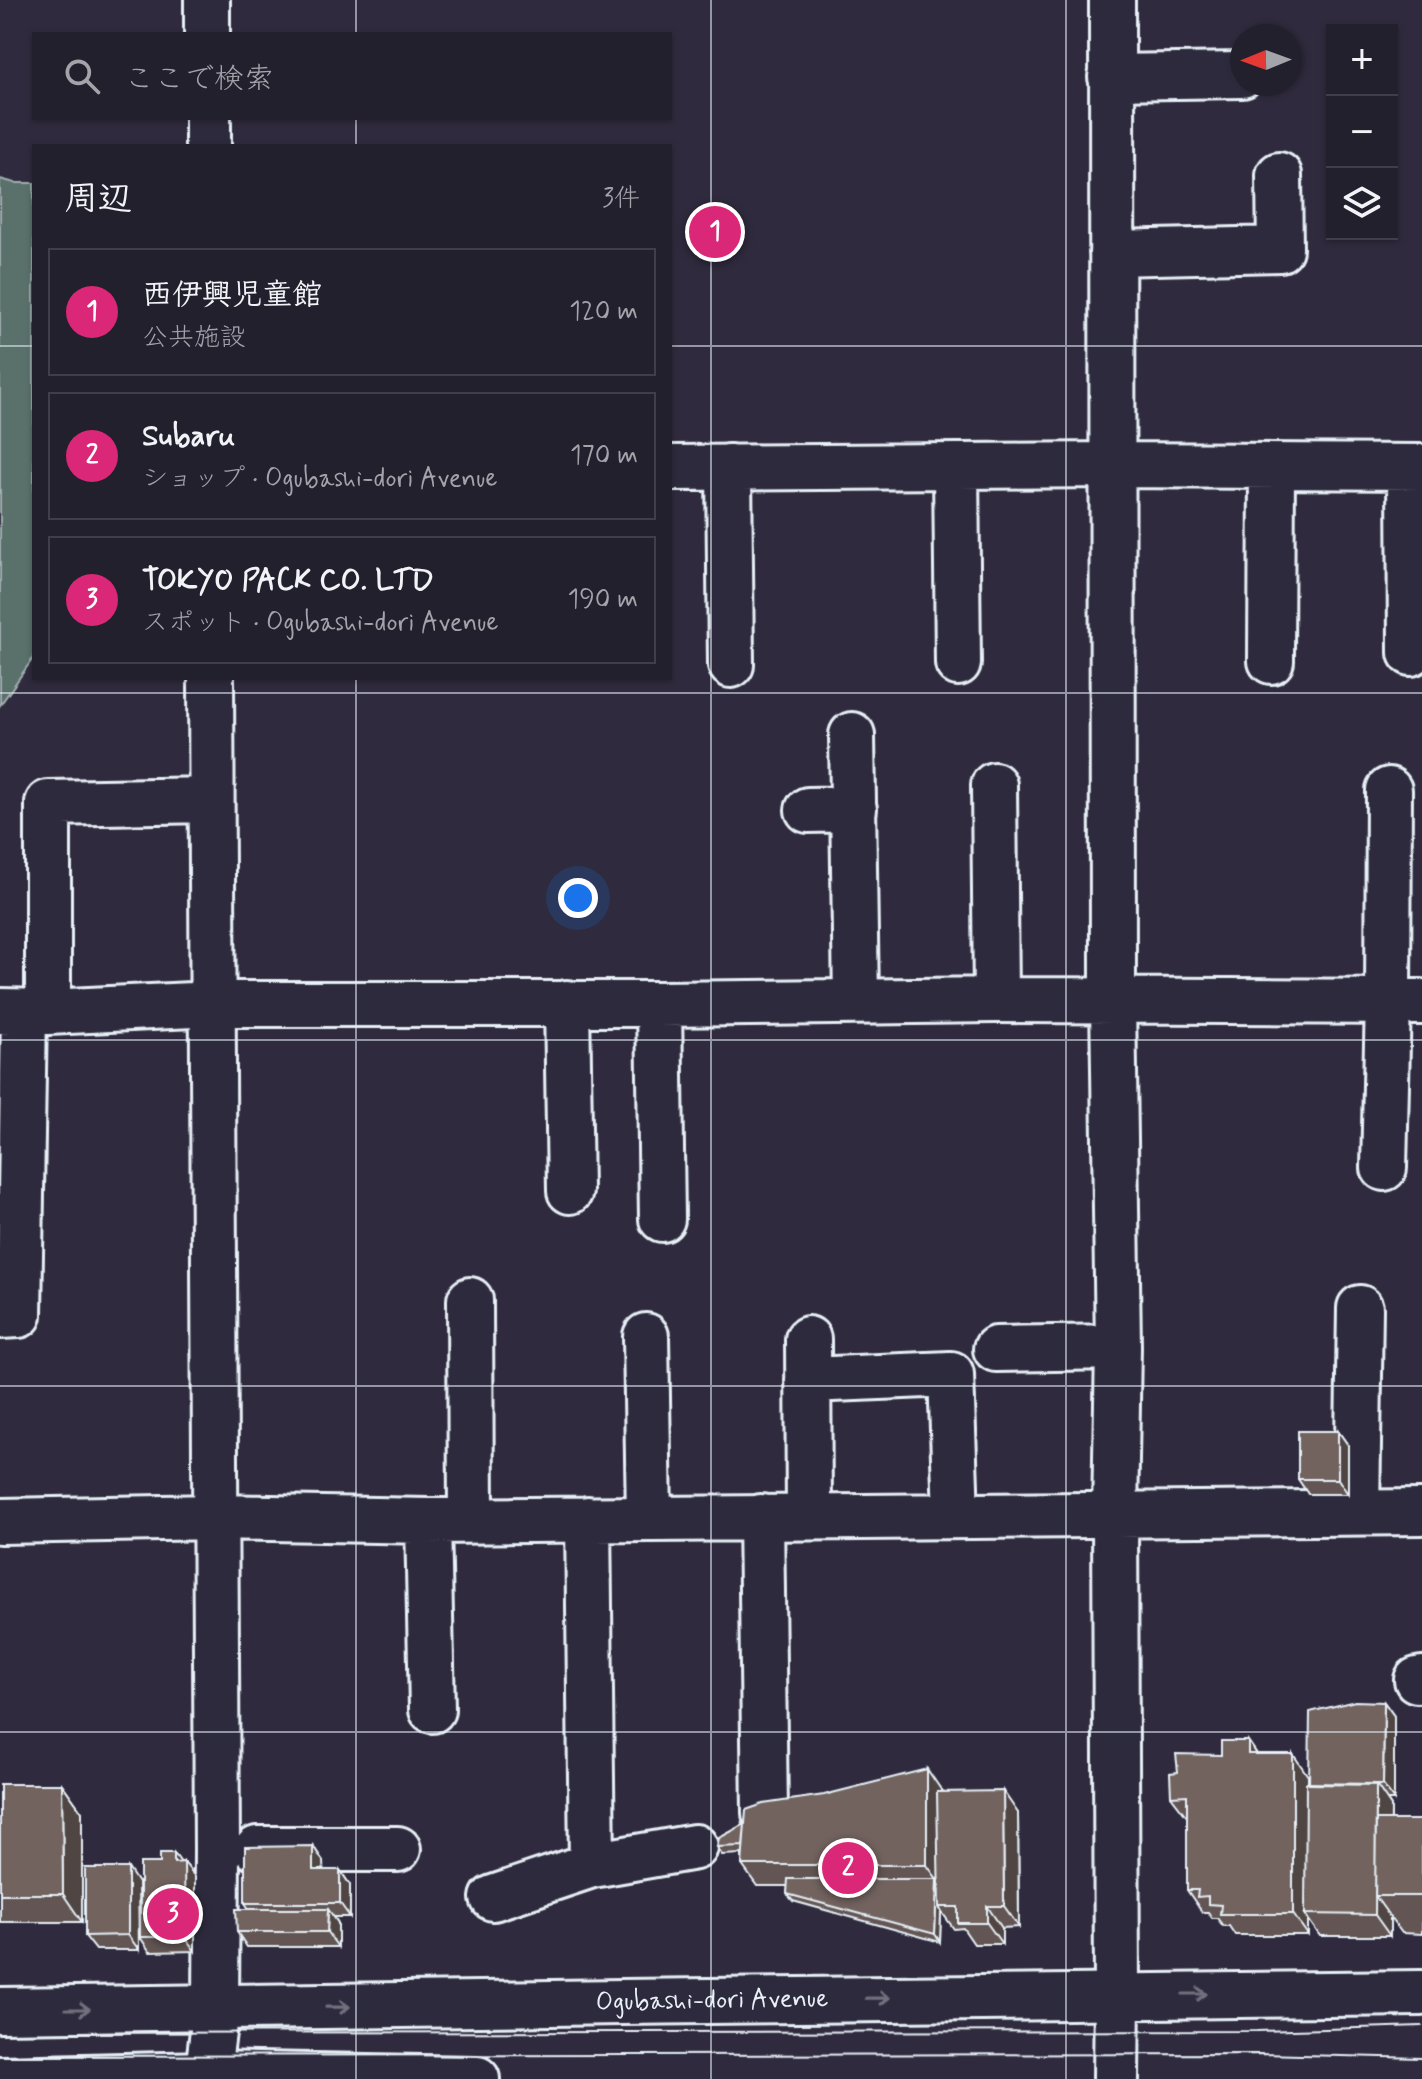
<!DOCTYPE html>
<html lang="ja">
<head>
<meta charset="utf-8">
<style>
	:root { --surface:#23202e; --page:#2b2836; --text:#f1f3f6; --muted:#a3a3aa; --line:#403e4a; --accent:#db2777 }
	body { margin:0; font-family:Mynerve,"Klee One",sans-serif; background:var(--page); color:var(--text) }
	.controls { position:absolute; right:24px; top:24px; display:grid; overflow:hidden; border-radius:0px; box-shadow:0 2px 6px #0004 }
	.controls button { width:72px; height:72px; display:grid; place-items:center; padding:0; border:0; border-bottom:2px solid var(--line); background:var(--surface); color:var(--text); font:40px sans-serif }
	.compass { position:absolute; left:1230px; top:24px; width:72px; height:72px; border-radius:50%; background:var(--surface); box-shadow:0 2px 6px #0004; rotate:269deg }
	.you { position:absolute; left:578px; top:898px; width:28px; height:28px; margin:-20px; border:6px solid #fff; border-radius:50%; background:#1a73e8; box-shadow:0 0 0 12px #1a73e833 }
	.badge { display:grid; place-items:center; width:52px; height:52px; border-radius:50%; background:var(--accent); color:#fff; font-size:26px; font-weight:700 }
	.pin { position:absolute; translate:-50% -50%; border:4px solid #fff; box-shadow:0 2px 8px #0006 }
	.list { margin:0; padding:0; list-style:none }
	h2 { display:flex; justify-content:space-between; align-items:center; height:104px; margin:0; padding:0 32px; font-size:34px }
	h2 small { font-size:26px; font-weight:400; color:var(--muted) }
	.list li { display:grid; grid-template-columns:52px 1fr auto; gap:24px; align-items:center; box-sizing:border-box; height:128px; margin:0 16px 16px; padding:0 16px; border:2px solid var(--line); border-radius:0px }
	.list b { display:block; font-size:30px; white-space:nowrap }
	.list p { margin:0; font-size:26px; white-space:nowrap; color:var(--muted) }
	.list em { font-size:26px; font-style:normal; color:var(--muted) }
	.icon { flex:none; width:44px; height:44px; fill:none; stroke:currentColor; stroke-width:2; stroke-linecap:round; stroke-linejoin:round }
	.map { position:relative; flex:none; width:1422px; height:2079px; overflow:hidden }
	.search { position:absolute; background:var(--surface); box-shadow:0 2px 6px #0004; left:32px; top:32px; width:640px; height:88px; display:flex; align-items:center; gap:20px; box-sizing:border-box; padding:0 28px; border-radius:0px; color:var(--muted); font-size:30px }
	.panel { position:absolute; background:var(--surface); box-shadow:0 2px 6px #0004; left:32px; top:144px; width:640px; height:536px; border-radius:0px }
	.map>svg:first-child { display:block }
</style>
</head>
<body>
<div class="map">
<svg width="1422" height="2079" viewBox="0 0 1422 2079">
	<rect width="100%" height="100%" fill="#2f2a3d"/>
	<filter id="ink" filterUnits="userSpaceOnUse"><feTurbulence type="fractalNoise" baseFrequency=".0125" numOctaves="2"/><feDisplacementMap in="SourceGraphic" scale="16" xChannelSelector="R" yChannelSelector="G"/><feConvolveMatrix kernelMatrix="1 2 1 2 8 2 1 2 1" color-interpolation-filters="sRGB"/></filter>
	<g filter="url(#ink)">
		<path fill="#5a706b" stroke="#a1b0b2" stroke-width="2" d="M0,179l15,4h19v474l-34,48z"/>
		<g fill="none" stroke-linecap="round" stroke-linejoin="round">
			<defs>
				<path id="minor" d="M207,0v34
					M1112,0l1,1000 5,347 -3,168 2,480 -1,84
					M1111,77l131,-2
					M208,118v28
					M1112,253l168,-4 -1,-74
					M956,466l2,197
					M729,467l2,198
					M1410,467l1,186
					M670,468l441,-3 311,2
					M1271,661l1,-194
					M852,735l4,266
					M994,785l2,215
					M808,810l46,-1
					M567,1003l3,188
					M659,1004l3,215
					M0,1011l48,1 165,-8h446l337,-4 426,2
					M48,1012v-209l163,-3
					M1384,1168l4,-166 1,-212
					M470,1300l1,220
					M0,1316l19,-1 5,-303
					M646,1336l3,182
					M808,1339l1,177
					M996,1349l122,-2
					M808,1380l143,-6 5,141
					M1357,1512l3,-204
					M761,1517l4,296
					M588,1519l4,346
					M0,1521l216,-4 212,4 994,-9
					M428,1521l4,189
					M1417,1680l5,-1
					M257,1849h141
					M493,1898l99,-33 103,-18
					M207,2079l9,-71 1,-159 -6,-1171"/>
				<g id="major">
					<path id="s1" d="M0,2010c474,-4 948,-15 1422,-17"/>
					<path d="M0,2079l207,-5 270,5"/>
				</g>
			</defs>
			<use href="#minor" stroke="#e8f1f8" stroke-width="50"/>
			<use href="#major" stroke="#e8f1f8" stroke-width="50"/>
			<use href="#minor" stroke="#2f2a3d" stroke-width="44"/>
			<use href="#major" stroke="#2f2a3d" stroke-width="44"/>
			<path stroke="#e8f1f8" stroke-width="2" d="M0,2033l1257,-2 165,-5
				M0,2056l1258,-2 164,4"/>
		</g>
		<path fill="#625552" stroke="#e8f1f8" stroke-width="2" d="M1338,1431l10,14v49h-40l-10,-15z
			M1384,1702l10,14v84h-7l4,6v14h31v114l-20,-1 -12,-16v19h-70l-12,-17v16h-73l-6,-9h-6l-6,-8h-5l-4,-6h-6l-15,-22v-73l-16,-21 7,-24 43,-17 27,-14 9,13 51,22v8z
			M0,1784h62l20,28v110h-82z
			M942,1791l76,22 1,114 -17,1v16h-28l-11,-16 -9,1 -13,-18 -1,31 -147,-41 -6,-7 1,-8h-31l-15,-21v-11l-20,1 -5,-8 28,-23z
			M313,1846l10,15v9h17l10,15v32h-16l4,6v24h-91l-10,-15 12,-23 -4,-6z
			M181,1862h3l11,15v74l-45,1 -10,-15z
			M138,1883l1,67h-43l-11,-14z"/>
		<path fill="#504542" stroke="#e8f1f8" stroke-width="2" d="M1338,1431l10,14v49l-10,-15z
			M1384,1702l10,14v84l-11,-15z
			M1248,1741l15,22 -15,-9z
			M1293,1754l15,22v138h-3l3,5v16l-15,-21z
			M927,1769l15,22v95l-3,21 2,4 -1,31 -5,-8 2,-55 -10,-14z
			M62,1784l20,28v110l-19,-28z
			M1376,1784l15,22 -1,90h-15l15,21v19l-15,-21z
			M1003,1791l15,22 1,114 -15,-21z
			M313,1846l10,15 1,24 -11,-15z
			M174,1853l10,14v-5l11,15v74l-10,-14 -11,-74z
			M128,1868l10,15 1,67 -11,-15z
			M340,1870l10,15v32l-10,-14z
			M987,1906l15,22v16l-15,-21z
			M328,1909l10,14v24l-11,-15z"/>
		<path fill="#72635f" stroke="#e8f1f8" stroke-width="2" d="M1298,1431h40v48h-40z
			M1355,1701l29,1 -1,83 -74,-1 1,-72z
			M1221,1741h27v13h45v160h-73l1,-9 -13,-1v-8l-11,1 1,-7h-11v-95l-16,1 -1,-23 8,-1 -2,-18 45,1z
			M927,1769v96h-185l4,-55 17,-6 61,-9z
			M1306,1783l70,1 -1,131 -70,-1z
			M0,1784h62l1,110h-63z
			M1003,1791l1,115h-17v17h-29v-16h-19l-2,-115z
			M1376,1820h46v76h-47z
			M745,1824l-2,22 -26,1 2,-9z
			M313,1846v24h27v33h-95v-56z
			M160,1853h14v10l10,-1 1,75h-45v-74h20z
			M85,1868h43v67l-43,1z
			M788,1879h149l-2,55 -148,-40z
			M236,1909h92l-1,23h-90z"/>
		<defs><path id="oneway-shaft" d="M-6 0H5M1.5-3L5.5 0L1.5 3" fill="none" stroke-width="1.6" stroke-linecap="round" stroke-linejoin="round" transform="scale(2)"/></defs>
		<g stroke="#70707e">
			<use href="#oneway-shaft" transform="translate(1195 1994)"/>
			<use href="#oneway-shaft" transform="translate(878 1998) rotate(-1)"/>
			<use href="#oneway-shaft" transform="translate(338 2007) rotate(-1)"/>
			<use href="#oneway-shaft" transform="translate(78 2009)"/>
		</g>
	</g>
	<path fill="none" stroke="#e8f1f8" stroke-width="2" stroke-opacity="0.55" d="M356,0v34M711,0v2079M1066,0v2079M356,118v28M0,346h34M670,346h752M356,678v1401M0,693h1422M0,1040h1422M0,1386h1422M0,1732h1422"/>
	<g text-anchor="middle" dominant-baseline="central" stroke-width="6" stroke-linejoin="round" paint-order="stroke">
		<g font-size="26" fill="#e8f1f8" stroke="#2f2a3d">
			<text stroke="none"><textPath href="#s1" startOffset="712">Ogubashi-dori Avenue</textPath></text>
		</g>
	</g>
</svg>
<div class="controls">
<button>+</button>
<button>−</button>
<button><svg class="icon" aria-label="layers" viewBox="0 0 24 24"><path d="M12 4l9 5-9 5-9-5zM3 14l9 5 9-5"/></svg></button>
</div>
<svg class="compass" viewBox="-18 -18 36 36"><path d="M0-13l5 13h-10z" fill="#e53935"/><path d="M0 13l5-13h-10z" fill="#a3a3aa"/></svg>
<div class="you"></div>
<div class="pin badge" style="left:715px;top:232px">1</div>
<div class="pin badge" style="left:848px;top:1868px">2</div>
<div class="pin badge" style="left:173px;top:1914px">3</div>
<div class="search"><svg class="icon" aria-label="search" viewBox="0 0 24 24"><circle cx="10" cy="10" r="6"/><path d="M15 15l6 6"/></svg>ここで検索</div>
<section class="panel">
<h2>周辺<small>3件</small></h2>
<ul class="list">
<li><span class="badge">1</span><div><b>西伊興児童館</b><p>公共施設</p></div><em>120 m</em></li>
<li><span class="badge">2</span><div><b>Subaru</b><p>ショップ · Ogubashi-dori Avenue</p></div><em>170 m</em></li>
<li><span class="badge">3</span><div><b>TOKYO PACK CO. LTD</b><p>スポット · Ogubashi-dori Avenue</p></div><em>190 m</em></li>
</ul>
</section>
</div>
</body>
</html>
